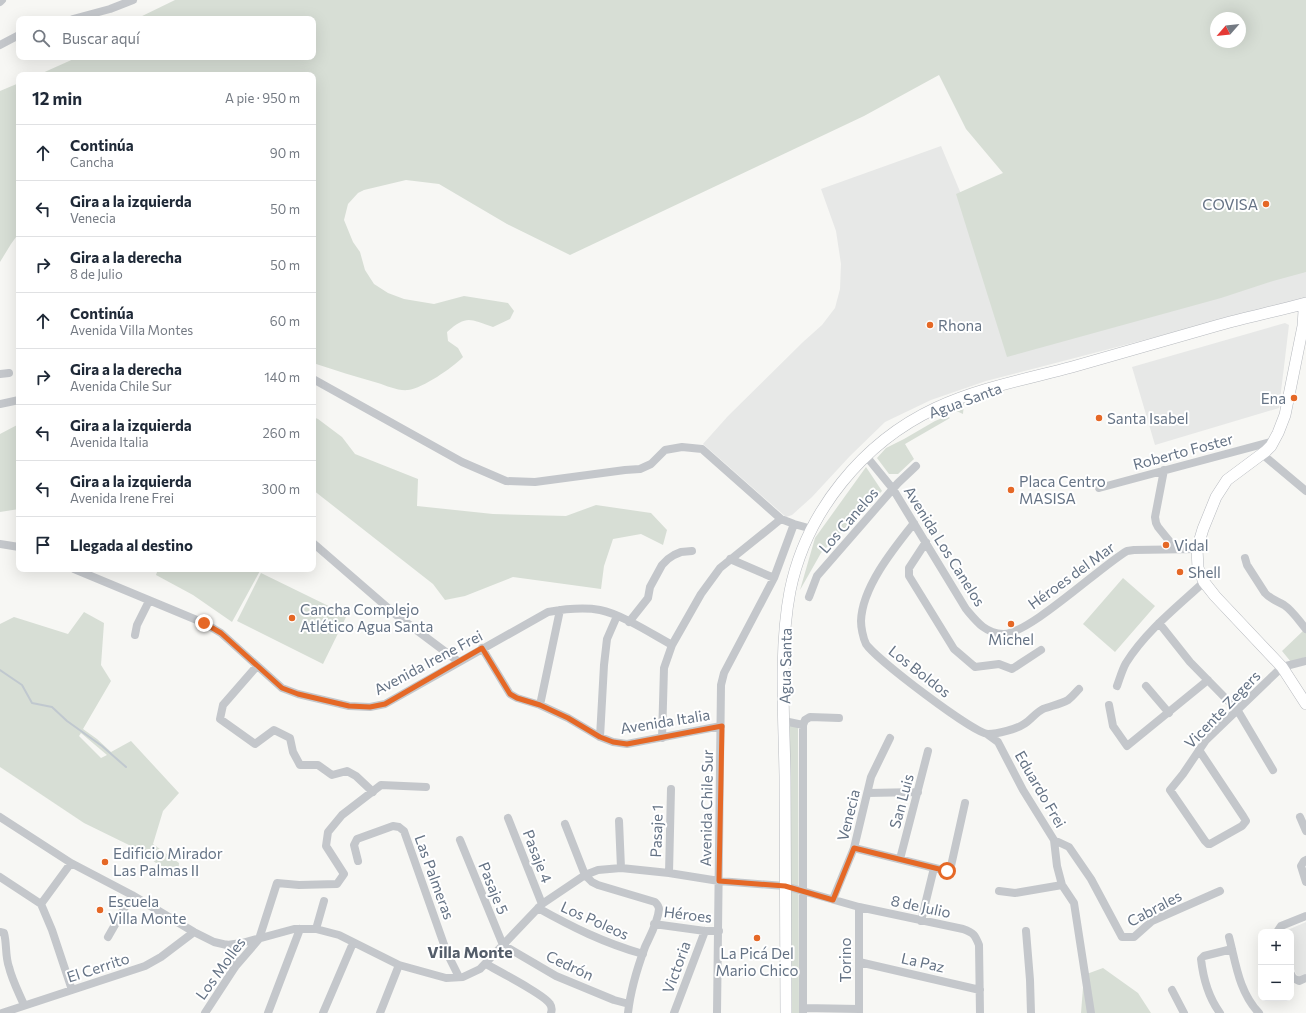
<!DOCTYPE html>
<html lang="es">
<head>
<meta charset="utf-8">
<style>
	:root { --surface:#fff; --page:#f2f2f3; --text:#1f2937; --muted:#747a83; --line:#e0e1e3 }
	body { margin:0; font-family:Commissioner,sans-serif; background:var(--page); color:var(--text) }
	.controls { position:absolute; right:12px; bottom:12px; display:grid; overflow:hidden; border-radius:8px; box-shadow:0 4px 16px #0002 }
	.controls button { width:36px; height:36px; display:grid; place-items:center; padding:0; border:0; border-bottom:1px solid var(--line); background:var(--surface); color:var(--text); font:20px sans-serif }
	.compass { position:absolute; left:1210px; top:12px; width:36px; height:36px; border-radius:50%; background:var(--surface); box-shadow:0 4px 16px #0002; rotate:242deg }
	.stop { position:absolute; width:12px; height:12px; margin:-9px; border:3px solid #e56826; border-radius:50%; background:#fff }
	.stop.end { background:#e56826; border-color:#fff; box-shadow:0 1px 4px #0008 }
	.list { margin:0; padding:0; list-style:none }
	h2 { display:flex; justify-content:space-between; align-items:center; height:52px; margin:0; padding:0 16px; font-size:17px }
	h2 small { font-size:13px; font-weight:400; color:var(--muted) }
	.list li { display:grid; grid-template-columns:26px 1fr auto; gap:12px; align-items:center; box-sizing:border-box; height:56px; padding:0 16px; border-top:1px solid var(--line) }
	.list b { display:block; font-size:15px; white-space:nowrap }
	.list p { margin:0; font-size:13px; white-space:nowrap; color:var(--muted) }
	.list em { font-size:13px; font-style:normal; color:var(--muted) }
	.icon { flex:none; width:22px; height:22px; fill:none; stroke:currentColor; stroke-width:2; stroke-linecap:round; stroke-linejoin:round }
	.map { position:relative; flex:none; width:1306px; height:1013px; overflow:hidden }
	.search { position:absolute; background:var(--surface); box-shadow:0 4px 16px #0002; left:16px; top:16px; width:300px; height:44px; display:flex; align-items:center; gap:10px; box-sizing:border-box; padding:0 14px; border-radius:8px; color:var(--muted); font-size:15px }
	.panel { position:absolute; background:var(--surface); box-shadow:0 4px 16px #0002; left:16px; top:72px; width:300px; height:500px; border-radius:8px }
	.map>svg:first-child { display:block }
</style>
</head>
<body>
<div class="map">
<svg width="1306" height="1013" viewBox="0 0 1306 1013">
	<rect width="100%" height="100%" fill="#f7f7f4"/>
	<path fill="#e7e8e7" d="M1306,98v200l-320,83 -55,19 -46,22 -35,34 -38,41 -20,18 -6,2 -83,-73 25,-28 75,-74 19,-17 13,-17 5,-19 1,-25 -5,-33 -15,-42 120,-43 56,134z
		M1285,323l4,2 -10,83 -124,37 -23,-78z
		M1306,922v53l-7,2 -3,-3 -5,-13v-29h-8z"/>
	<path fill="#d7ded5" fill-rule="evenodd" d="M175,0h1131v272l-33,9 -52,17 -214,59 -51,-163 47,-21 -37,-44 -27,-54 -75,41 -294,139 -63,-31 -68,-40 -33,-4 -42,10 -6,3 -10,11 -4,16 9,22 7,10 5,18 9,14 14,9 16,6 30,5 30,-8 44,7 6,8 -4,8 -17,8c-24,-8 -26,-12 -46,5l1,9 10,7 5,9c-11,11 -40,31 -55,33 -10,1 -21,-4 -30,-7 -22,-6 -43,-13 -65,-20v-288h-275l40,-18h235v-38h-177zM1216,18h24v24h-24z
		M19,83v150l-8,11 -11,18v-171z
		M964,403l-1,11 -13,-6z
		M947,416l3,2 -45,26 9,15 -16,15h-9l-12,-16 9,-10 18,-9 31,-18z
		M313,417l5,2 24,18 13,17 63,25 -1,27 76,8 73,2 30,-11 55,8 16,17 -4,15 -22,-11 -28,5 -9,27 -3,23 -88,-12 -48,19 -20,4 -12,-16 -120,-94z
		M19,424v85l-19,3v-78z
		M866,467l16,24 -61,62 -21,37 15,-52z
		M158,569h103l-29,53 -39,-27 -37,-20z
		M261,573l86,42 -24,49 -86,-43z
		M1123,578l32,28 -40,46 -32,-28z
		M84,612l20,11 -3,42 10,16 -28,48 14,10 14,13 20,-11 48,52 -16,18 -10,33 26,19 -1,15 -45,-31 -49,-24 -84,-56v-143l14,-7 54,17zM81,733l26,22 -6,3 -22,-22z
		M1304,630l2,2v25l-15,5 -9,-11z
		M783,719l15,6 1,288h-12z
		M1103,968l35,25 13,20h-70l3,-38z"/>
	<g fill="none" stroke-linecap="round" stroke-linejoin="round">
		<path stroke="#c0c8cf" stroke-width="2" d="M0,670l22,15 10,18 20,4 15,14 35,25 24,21"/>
		<defs>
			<path id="major" d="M1302,304l2,7 -1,15 -18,89 -7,18 -7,13 -5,5 -39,29 -11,17 -13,32 -6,20 1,19 6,14 11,14 67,71 24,37
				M786,1013c-1,-79 -1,-158 -1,-237 -1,-60 -6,-127 5,-185 16,-79 73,-149 146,-183 43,-20 91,-29 136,-41 49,-14 98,-28 147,-42 29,-8 58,-14 87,-22"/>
		</defs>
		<use href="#major" stroke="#b7babf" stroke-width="12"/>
		<path stroke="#c4c7cb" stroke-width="8" d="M0,2l2,-2
			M73,19l37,-10 23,-9
			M0,45l19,-10
			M0,374l9,-1
			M313,379l149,83 44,19 29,1 90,-12 15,-1 11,-5 14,-14 17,-3 20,2 79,70 13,5 18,5
			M0,404l19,-4
			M1262,454l44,37
			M866,456l27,33 73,120c11,13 19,24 37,25 25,1 98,-68 124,-83l7,-1 63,-1
			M1164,470l-9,47 1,6 2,4 17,21
			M1099,488l175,-47
			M914,523c-20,25 -52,64 -53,98 0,6 2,17 5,23 10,15 107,89 122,90 9,0 29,-5 36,-10 7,-4 11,-11 19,-15 8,-3 18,-5 25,-9 4,-3 8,-8 11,-11
			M926,542l-17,26v8l45,73 21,18 24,-3 13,5 29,-19
			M313,543l82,71 64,48
			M0,544l19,3
			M1245,558l2,7 18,28c5,6 12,8 19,12 9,6 15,16 22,24
			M730,559l44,19
			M74,569l130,54 17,10 61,55 16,6 51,12 21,1 15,-3 163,-92c17,-3 35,-5 52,-2 21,4 52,24 72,35
			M809,597l8,-21 81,-93 18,-17
			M629,622l19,-24 2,-11 12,-22 6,-6 6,-4 7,-3 11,-1
			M1159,623l31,39 48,49 35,59
			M135,635l2,-10 12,-24
			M482,648l28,46 7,4 23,7 28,13 32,19 13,5 14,2 94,-18
			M257,666l-34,39 -3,14 35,25 19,-14 16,8 3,14 7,13h18l14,10 15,-4 9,5 17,16
			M1117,686c3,-8 5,-16 9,-23 20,-32 51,-56 78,-81
			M1146,686l23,27
			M540,705l20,-95
			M1109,705l4,21 14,20 81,-66
			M784,721l19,4
			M987,734l11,8 25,48 31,50 15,7 22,32 31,58h12l18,-16 68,-30
			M600,737l4,-72 3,-26 10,-23
			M662,738l2,-70 8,-23 29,-51 19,-26 61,-49
			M1199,750l44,66 3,5 -4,5 -32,18h-2l-3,-3 -35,-51 13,-16 23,-34 76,-73 24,-6
			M868,793l50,-1
			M0,817l71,46 61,32 62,37 20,10 13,3 15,-2 52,-14h22l23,6 60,30 47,13 17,-1 17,-8 62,-65 43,-29 13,-5 23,-2 48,5 50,8 66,5 74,21 104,22c11,4 12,6 16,16l1,68
			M1300,817l6,14
			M508,818l34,86
			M619,821l2,47
			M565,824l20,51 7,7 6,3 57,17c2,2 4,4 4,7 -1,13 -9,27 -14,38 -7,19 -15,47 -17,66
			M460,840l43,105 53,31 58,24 15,4
			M1054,840l3,26 5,19 12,18 17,110
			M854,848l93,23 4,-5 14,-63
			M900,859l28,-108
			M1306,860l-2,1 -3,5 5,16
			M358,861l-4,-16 3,-6 36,-13 6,1 5,4 43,122 12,24
			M669,873l2,-84
			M0,877l41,27 11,26 20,60
			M999,891l16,2 47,-8
			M833,899l21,-51 17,-71 19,-39
			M41,904l30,-41
			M538,908c34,19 66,35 105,46
			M921,921l13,-53
			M654,924l51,7h14
			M316,929l8,-28
			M1026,931l4,49 1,33
			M0,932l4,1c3,11 1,23 5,34 3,13 10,26 15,38
			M1277,932l4,-6 25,-10
			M108,937l24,-42
			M1229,937c7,27 10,55 30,76
			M227,945c7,7 9,13 8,22
			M859,962l121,28
			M486,964c12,7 59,31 64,40 2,3 2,6 1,9
			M1291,974l2,4 6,3 7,-3
			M1172,990l12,23
			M803,1008l56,1
			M2,1013l143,-47 16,-9 33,-25
			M205,1013l30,-46 24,-28 18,-56 22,2 38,-1 7,-10 -18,-28 2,-14 14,-17 39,-30 45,2
			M268,1013l32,-84
			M323,1013l30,-70
			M380,1013l19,-48
			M674,1013l31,-82
			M717,1013l4,-328 3,-12 50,-95 20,-54
			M803,1013v-288l2,-5 5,-3 29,1
			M859,1013v-106
			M1220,1013c-11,-15 -17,-36 -19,-54l3,-3 28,-7"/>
		<use href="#major" stroke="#fff" stroke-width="11"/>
	</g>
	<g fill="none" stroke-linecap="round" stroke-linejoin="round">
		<path stroke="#e56826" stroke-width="5" d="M204,623l17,10 61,55 16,6 51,12 21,1 15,-3 97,-56 28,46 7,4 23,7 28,13 32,19 13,5 14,2 95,-18 -3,155 66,5 48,14 21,-52 93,23"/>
	</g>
	<g fill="#e56826" stroke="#fff" stroke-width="1.5">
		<circle cx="1266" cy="204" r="4"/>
		<circle cx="930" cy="325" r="4"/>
		<circle cx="1294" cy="398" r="4"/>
		<circle cx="1099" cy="418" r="4"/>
		<circle cx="1011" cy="490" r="4"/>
		<circle cx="1166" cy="545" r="4"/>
		<circle cx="1180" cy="572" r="4"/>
		<circle cx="292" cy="618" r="4"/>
		<circle cx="1011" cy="624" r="4"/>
		<circle cx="105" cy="862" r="4"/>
		<circle cx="100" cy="910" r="4"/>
		<circle cx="757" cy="938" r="4"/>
	</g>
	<g text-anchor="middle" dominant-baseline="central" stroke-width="4" stroke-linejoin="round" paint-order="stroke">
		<g font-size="15" fill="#657385" stroke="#fff" text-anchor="start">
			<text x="1258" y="204" text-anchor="end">COVISA</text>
			<text x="938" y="325">Rhona</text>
			<text x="1286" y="398" text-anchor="end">Ena</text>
			<text x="1107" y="418">Santa Isabel</text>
			<text x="1019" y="481">Placa Centro<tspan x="1019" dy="17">MASISA</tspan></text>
			<text x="1174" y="545">Vidal</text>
			<text x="1188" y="572">Shell</text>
			<text x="300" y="609">Cancha Complejo<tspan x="300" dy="17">Atlético Agua Santa</tspan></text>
			<text x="1011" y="639" text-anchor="middle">Michel</text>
			<text x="113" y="853">Edificio Mirador<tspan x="113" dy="17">Las Palmas II</tspan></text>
			<text x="108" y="901">Escuela<tspan x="108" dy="17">Villa Monte</tspan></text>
			<text x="757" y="953" text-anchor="middle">La Picá Del<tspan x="757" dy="17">Mario Chico</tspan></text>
		</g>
		<g font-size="15" fill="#657385" stroke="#fff">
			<text transform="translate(965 400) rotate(-20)">Agua Santa</text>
			<text transform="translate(1183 451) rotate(-15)">Roberto Foster</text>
			<text transform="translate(848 520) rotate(-49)">Los Canelos</text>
			<text transform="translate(945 546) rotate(58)">Avenida Los Canelos</text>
			<text transform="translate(1071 575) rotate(-36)">Héroes del Mar</text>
			<text transform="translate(428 662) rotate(-28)">Avenida Irene Frei</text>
			<text transform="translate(785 666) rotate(-89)">Agua Santa</text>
			<text transform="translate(920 671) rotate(38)">Los Boldos</text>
			<text transform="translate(1222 709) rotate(-46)">Vicente Zegers</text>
			<text transform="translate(665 721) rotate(-9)">Avenida Italia</text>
			<text transform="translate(1041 789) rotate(60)">Eduardo Frei</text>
			<text transform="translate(901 801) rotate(-75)">San Luis</text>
			<text transform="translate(706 808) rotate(-89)">Avenida Chile Sur</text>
			<text transform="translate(848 815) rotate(-76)">Venecia</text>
			<text transform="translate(656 831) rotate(-88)">Pasaje 1</text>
			<text transform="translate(538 856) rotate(69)">Pasaje 4</text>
			<text transform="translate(435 877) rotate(70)">Las Palmeras</text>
			<text transform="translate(494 888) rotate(68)">Pasaje 5</text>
			<text transform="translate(921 906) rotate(12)">8 de Julio</text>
			<text transform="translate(1154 908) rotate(-28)">Cabrales</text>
			<text transform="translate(688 914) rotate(7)">Héroes</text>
			<text transform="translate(595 920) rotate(24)">Los Poleos</text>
			<text transform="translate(845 960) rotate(-90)">Torino</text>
			<text transform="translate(923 962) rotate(13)">La Paz</text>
			<text transform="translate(570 965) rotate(25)">Cedrón</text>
			<text transform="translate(98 967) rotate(-18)">El Cerrito</text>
			<text transform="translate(676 967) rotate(-70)">Victoria</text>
			<text transform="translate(220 968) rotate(-54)">Los Molles</text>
		</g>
		<g font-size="16" font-weight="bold" fill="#545d6a" stroke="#fff">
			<text x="470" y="951">Villa Monte</text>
		</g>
	</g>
</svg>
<div class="controls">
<button>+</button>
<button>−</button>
</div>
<svg class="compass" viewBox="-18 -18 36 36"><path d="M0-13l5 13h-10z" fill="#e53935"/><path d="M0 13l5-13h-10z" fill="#747a83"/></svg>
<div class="stop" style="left:947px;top:871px"></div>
<div class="stop end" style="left:204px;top:623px"></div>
<div class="search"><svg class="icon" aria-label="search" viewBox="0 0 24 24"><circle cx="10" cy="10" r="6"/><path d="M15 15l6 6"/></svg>Buscar aquí</div>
<section class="panel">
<h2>12 min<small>A pie · 950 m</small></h2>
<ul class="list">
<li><svg class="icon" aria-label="ahead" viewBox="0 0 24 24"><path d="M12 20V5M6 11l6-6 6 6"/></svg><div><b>Continúa</b><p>Cancha</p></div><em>90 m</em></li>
<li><svg class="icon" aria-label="left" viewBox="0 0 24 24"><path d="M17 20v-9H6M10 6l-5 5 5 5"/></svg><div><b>Gira a la izquierda</b><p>Venecia</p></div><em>50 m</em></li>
<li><svg class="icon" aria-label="right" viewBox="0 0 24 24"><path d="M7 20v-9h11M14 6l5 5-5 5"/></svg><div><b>Gira a la derecha</b><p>8 de Julio</p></div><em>50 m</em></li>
<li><svg class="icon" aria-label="ahead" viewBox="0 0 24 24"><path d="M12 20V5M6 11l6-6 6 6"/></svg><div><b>Continúa</b><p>Avenida Villa Montes</p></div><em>60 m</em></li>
<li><svg class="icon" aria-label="right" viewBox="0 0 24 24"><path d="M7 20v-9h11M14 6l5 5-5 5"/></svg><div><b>Gira a la derecha</b><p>Avenida Chile Sur</p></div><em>140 m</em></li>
<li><svg class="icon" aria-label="left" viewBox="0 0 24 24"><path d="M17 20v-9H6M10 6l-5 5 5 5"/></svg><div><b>Gira a la izquierda</b><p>Avenida Italia</p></div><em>260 m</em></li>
<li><svg class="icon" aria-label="left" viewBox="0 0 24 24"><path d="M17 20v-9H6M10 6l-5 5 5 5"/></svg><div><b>Gira a la izquierda</b><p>Avenida Irene Frei</p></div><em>300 m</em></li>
<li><svg class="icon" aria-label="arrive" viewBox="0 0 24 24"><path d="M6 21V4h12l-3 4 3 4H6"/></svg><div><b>Llegada al destino</b></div></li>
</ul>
</section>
</div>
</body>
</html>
